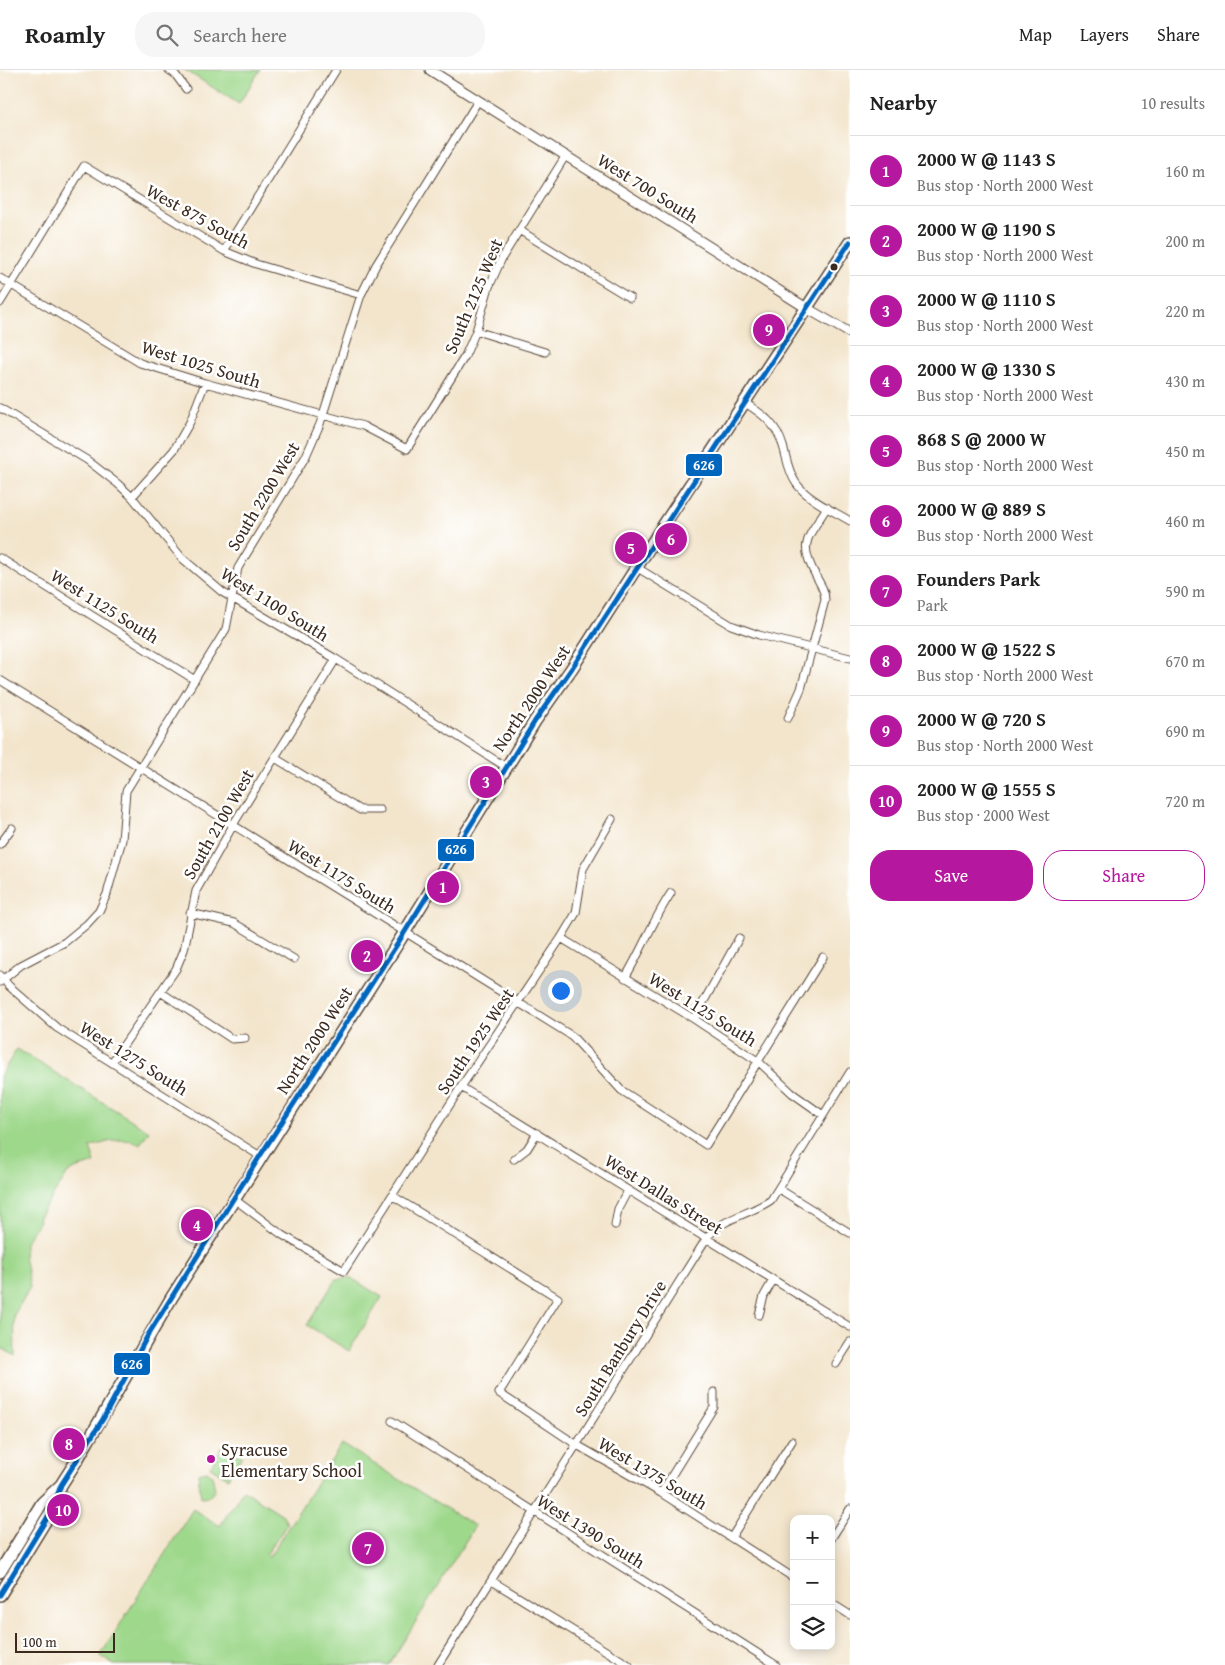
<!DOCTYPE html>
<html lang="en">
<head>
<meta charset="utf-8">
<style>
	:root { --surface:#fff; --page:#f6f6f6; --text:#222; --muted:#767676; --line:#e0e0e0; --accent:#b5179e }
	body { margin:0; font-family:"Gentium Book Plus",serif; background:var(--page); color:var(--text) }
	.controls { position:absolute; right:15px; bottom:15px; display:grid; overflow:hidden; border-radius:10px; box-shadow:0 2px 12px #0003 }
	.controls button { width:45px; height:45px; display:grid; place-items:center; padding:0; border:0; border-bottom:1px solid var(--line); background:var(--surface); color:var(--text); font:25px sans-serif }
	.scale { position:absolute; left:15px; bottom:12px; width:100px; box-sizing:border-box; padding-left:5px; border:2px solid #3b2a1e; border-top:0; font-size:14px; line-height:18px; white-space:nowrap; color:#3b2a1e; -webkit-text-stroke:4px #fff; paint-order:stroke }
	.you { position:absolute; left:560px; top:920px; width:18px; height:18px; margin:-12px; border:4px solid #fff; border-radius:50%; background:#1a73e8; box-shadow:0 0 0 8px #1a73e833 }
	.badge { display:grid; place-items:center; width:32px; height:32px; border-radius:50%; background:var(--accent); color:#fff; font-size:16px; font-weight:700 }
	.pin { position:absolute; translate:-50% -50%; border:2px solid #fff; box-shadow:0 1px 5px #0006 }
	.list { margin:0; padding:0; list-style:none }
	h2 { display:flex; justify-content:space-between; align-items:center; height:65px; margin:0; padding:0 20px; font-size:21px }
	h2 small { font-size:16px; font-weight:400; color:var(--muted) }
	.list li { display:grid; grid-template-columns:32px 1fr auto; gap:15px; align-items:center; box-sizing:border-box; height:70px; padding:0 20px; border-top:1px solid var(--line) }
	.list b { display:block; font-size:19px; white-space:nowrap }
	.list p { margin:0; font-size:16px; white-space:nowrap; color:var(--muted) }
	.list em { font-size:16px; font-style:normal; color:var(--muted) }
	.actions { display:flex; gap:10px; padding:15px 20px }
	.actions a { flex:1; padding:11px 0; border:1px solid var(--accent); border-radius:20px; text-align:center; font-size:18px; color:var(--accent) }
	.actions .main { background:var(--accent); color:#fff }
	.icon { flex:none; width:28px; height:28px; fill:none; stroke:currentColor; stroke-width:2; stroke-linecap:round; stroke-linejoin:round }
	.map { position:relative; flex:none; width:850px; height:1595px; overflow:hidden }
	header { display:flex; align-items:center; gap:30px; box-sizing:border-box; height:70px; padding:0 25px; background:var(--surface); border-bottom:1px solid var(--line) }
	header strong { font-size:24px }
	nav { display:flex; gap:28px; margin-inline-start:auto; font-size:18px }
	.search { width:350px; height:45px; background:var(--page); display:flex; align-items:center; gap:12px; box-sizing:border-box; padding:0 18px; border-radius:20px; color:var(--muted); font-size:19px }
	main { display:flex }
	aside { flex:1; background:var(--surface) }
	.map>svg:first-child { display:block }
</style>
</head>
<body>
<header>
<strong>Roamly</strong>
<div class="search"><svg class="icon" aria-label="search" viewBox="0 0 24 24"><circle cx="10" cy="10" r="6"/><path d="M15 15l6 6"/></svg>Search here</div>
<nav><a>Map</a><a>Layers</a><a>Share</a></nav>
</header>
<main>
<div class="map">
<svg width="850" height="1595" viewBox="0 0 850 1595">
	<rect width="100%" height="100%" fill="#fff"/>
	<filter id="ink" filterUnits="userSpaceOnUse"><feTurbulence type="fractalNoise" baseFrequency=".02" numOctaves="2"/><feDisplacementMap in="SourceGraphic" scale="10" xChannelSelector="R" yChannelSelector="G"/><feConvolveMatrix kernelMatrix="1 2 1 2 8 2 1 2 1" color-interpolation-filters="sRGB"/></filter>
	<filter id="wash" filterUnits="userSpaceOnUse"><feTurbulence type="fractalNoise" baseFrequency=".0096" numOctaves="4" result="noise"/><feDisplacementMap in="SourceGraphic" scale="20" xChannelSelector="R" yChannelSelector="G"/><feGaussianBlur stdDeviation="1.12" result="paint"/><feColorMatrix in="noise" values="0 0 0 0 0 0 0 0 0 0 0 0 0 0 0 0 0 1.4 0 .05"/><feComposite in="paint" operator="in"/></filter>
	<g filter="url(#wash)">
		<rect width="100%" height="100%" fill="#f3e5cc"/>
		<path fill="#9ed88b" stroke="#6c8154" d="M185,0h75l-21,34z
			M17,979l132,82 -9,13c-16,-8 -33,-2 -50,3l5,16 -20,6 -7,4 -30,45 1,3 -14,22 -1,13 6,31 -16,28 1,41 -15,-9v-271z
			M351,1208l31,19 -33,54 -42,-26 29,-46z
			M342,1374l133,82 -86,139h-275l-14,-9 93,-147 27,17 23,-36 40,25 4,9 -21,31 3,2z
			M223,1375l19,11 -14,22 -18,-11z
			M207,1401l5,4 3,15 -5,6 -9,1 -3,-24z"/>
	</g>
	<g filter="url(#ink)">
		<g fill="none" stroke-linecap="round" stroke-linejoin="round">
			<defs>
				<path id="minor" d="M169,0l6,4 11,15
					M519,160l111,68
					M224,181l112,-181
					M0,208l140,85 65,20 158,43 44,23 58,-93 11,-25 13,-44 13,-29 64,-103
					M0,233l84,-137 140,85 32,13 105,31
					M476,261l69,21
					M745,333c18,11 32,22 38,43 4,13 5,25 13,37 12,17 36,27 54,38
					M0,338l87,52 31,24 14,13 50,61 40,34 114,67 170,108
					M132,427l42,-47 16,-28 15,-39
					M0,488l195,122
					M636,497l95,58 28,10 91,23
					M0,610l572,356 49,54 85,55 117,-188
					M788,648l13,-29 24,-89c0,-9 -4,-15 -8,-22 -20,-36 -9,-39 10,-71
					M275,688l85,52h20
					M0,774l12,-16
					M190,843l44,10 60,36
					M561,868l133,81 65,43 33,31 31,22
					M0,905l9,11 48,42 203,128
					M625,908c17,-28 28,-58 46,-85
					M0,912l21,-17 44,-23 22,-18 12,-13 8,-17 15,-54 4,-49 100,-162 12,-61 68,-112 14,-32 41,-129 15,-30 102,-164
					M162,923l70,46 13,-1
					M694,949l45,-81
					M112,992l64,-93 8,-19 12,-59 40,-71 100,-161
					M461,1017l389,240
					M514,1089l13,-10 10,-16
					M779,1119l71,44
					M393,1126l165,102 -59,95 78,52 84,48 133,85
					M234,1129l47,35 63,37 117,-184 100,-149 15,-25 7,-44 29,-50
					M615,1155l3,-16 10,-19
					M759,1245l5,-19 9,-16
					M836,1294l14,-22
					M392,1351l384,244
					M661,1423l53,-86v-15
					M731,1468l61,-97
					M831,1469l19,-30
					M492,1511l137,84
					M831,1533l19,12
					M438,1595l268,-426c16,-22 44,-24 65,-39l79,-128"/>
				<path id="tertiary" d="M430,0l378,239 42,24"/>
				<path id="primary" d="M0,1502l42,-69 19,-18 16,-25 95,-163 226,-354 137,-222 37,-53 93,-145 185,-281
					M0,1525l52,-85 8,-22"/>
			</defs>
			<use href="#minor" stroke="#574638" stroke-width="9"/>
			<use href="#tertiary" stroke="#574638" stroke-width="11"/>
			<use href="#primary" stroke="#574638" stroke-width="14"/>
			<use href="#minor" stroke="#fff" stroke-width="7"/>
			<use href="#tertiary" stroke="#fff" stroke-width="9"/>
			<use href="#primary" stroke="#fff" stroke-width="11"/>
			<defs>
				<path id="bus-1" d="M0,1525l52,-85 9,-25 42,-66 45,-84 112,-179 138,-213 137,-222 37,-53 278,-426"/>
			</defs>
			<use href="#bus-1" stroke="#fff" stroke-width="9"/>
			<use href="#bus-1" stroke="#0065bd" stroke-width="5"/>
		</g>
	</g>
	<circle fill="#3b2a1e" stroke="#fff" stroke-width="2" cx="834" cy="197" r="4.5"/>
	<circle fill="#b5179e" stroke="#fff" stroke-width="2" cx="211" cy="1389" r="5"/>
	<g text-anchor="middle" dominant-baseline="central" stroke-width="5" stroke-linejoin="round" paint-order="stroke">
		<g font-size="18" fill="#3b2a1e" stroke="#fff">
			<text transform="translate(648 118) rotate(32)">West 700 South</text>
			<text transform="translate(198 146) rotate(29)">West 875 South</text>
			<text transform="translate(473 226) rotate(-67)">South 2125 West</text>
			<text transform="translate(201 294) rotate(17)">West 1025 South</text>
			<text transform="translate(263 426) rotate(-59)">South 2200 West</text>
			<text transform="translate(275 534) rotate(32)">West 1100 South</text>
			<text transform="translate(105 536) rotate(32)">West 1125 South</text>
			<text transform="translate(531 628) rotate(-56)">North 2000 West</text>
			<text transform="translate(218 754) rotate(-60)">South 2100 West</text>
			<text transform="translate(342 806) rotate(32)">West 1175 South</text>
			<text transform="translate(703 939) rotate(32)">West 1125 South</text>
			<text transform="translate(314 970) rotate(-57)">North 2000 West</text>
			<text transform="translate(475 971) rotate(-56)">South 1925 West</text>
			<text transform="translate(134 988) rotate(32)">West 1275 South</text>
			<text transform="translate(664 1124) rotate(32)">West Dallas Street</text>
			<text transform="translate(620 1278) rotate(-58)">South Banbury Drive</text>
			<text transform="translate(653 1403) rotate(31)">West 1375 South</text>
			<text transform="translate(591 1461) rotate(32)">West 1390 South</text>
		</g>
		<g font-size="18" fill="#3b2a1e" stroke="#fff" text-anchor="start">
			<text x="221" y="1379">Syracuse<tspan x="221" dy="21">Elementary School</tspan></text>
		</g>
	</g>
	<g stroke="#fff" stroke-width="2">
		<rect x="685" y="383" width="38" height="24" rx="5" fill="#0065bd"/>
		<rect x="437" y="768" width="38" height="24" rx="5" fill="#0065bd"/>
		<rect x="113" y="1282" width="38" height="24" rx="5" fill="#0065bd"/>
	</g>
	<g font-size="14" text-anchor="middle" font-weight="bold" fill="#fff">
		<text x="704" y="400">626</text>
		<text x="456" y="784">626</text>
		<text x="132" y="1299">626</text>
	</g>
</svg>
<div class="controls">
<button>+</button>
<button>−</button>
<button><svg class="icon" aria-label="layers" viewBox="0 0 24 24"><path d="M12 4l9 5-9 5-9-5zM3 14l9 5 9-5"/></svg></button>
</div>
<div class="scale">100 m</div>
<div class="you"></div>
<div class="pin badge" style="left:443px;top:817px">1</div>
<div class="pin badge" style="left:367px;top:886px">2</div>
<div class="pin badge" style="left:486px;top:712px">3</div>
<div class="pin badge" style="left:197px;top:1155px">4</div>
<div class="pin badge" style="left:631px;top:478px">5</div>
<div class="pin badge" style="left:671px;top:469px">6</div>
<div class="pin badge" style="left:368px;top:1478px">7</div>
<div class="pin badge" style="left:69px;top:1374px">8</div>
<div class="pin badge" style="left:769px;top:260px">9</div>
<div class="pin badge" style="left:63px;top:1440px">10</div>
</div>
<aside>
<h2>Nearby<small>10 results</small></h2>
<ul class="list">
<li><span class="badge">1</span><div><b>2000 W @ 1143 S</b><p>Bus stop · North 2000 West</p></div><em>160 m</em></li>
<li><span class="badge">2</span><div><b>2000 W @ 1190 S</b><p>Bus stop · North 2000 West</p></div><em>200 m</em></li>
<li><span class="badge">3</span><div><b>2000 W @ 1110 S</b><p>Bus stop · North 2000 West</p></div><em>220 m</em></li>
<li><span class="badge">4</span><div><b>2000 W @ 1330 S</b><p>Bus stop · North 2000 West</p></div><em>430 m</em></li>
<li><span class="badge">5</span><div><b>868 S @ 2000 W</b><p>Bus stop · North 2000 West</p></div><em>450 m</em></li>
<li><span class="badge">6</span><div><b>2000 W @ 889 S</b><p>Bus stop · North 2000 West</p></div><em>460 m</em></li>
<li><span class="badge">7</span><div><b>Founders Park</b><p>Park</p></div><em>590 m</em></li>
<li><span class="badge">8</span><div><b>2000 W @ 1522 S</b><p>Bus stop · North 2000 West</p></div><em>670 m</em></li>
<li><span class="badge">9</span><div><b>2000 W @ 720 S</b><p>Bus stop · North 2000 West</p></div><em>690 m</em></li>
<li><span class="badge">10</span><div><b>2000 W @ 1555 S</b><p>Bus stop · 2000 West</p></div><em>720 m</em></li>
</ul>
<div class="actions"><a class="main">Save</a><a>Share</a></div>
</aside>
</main>
</body>
</html>
